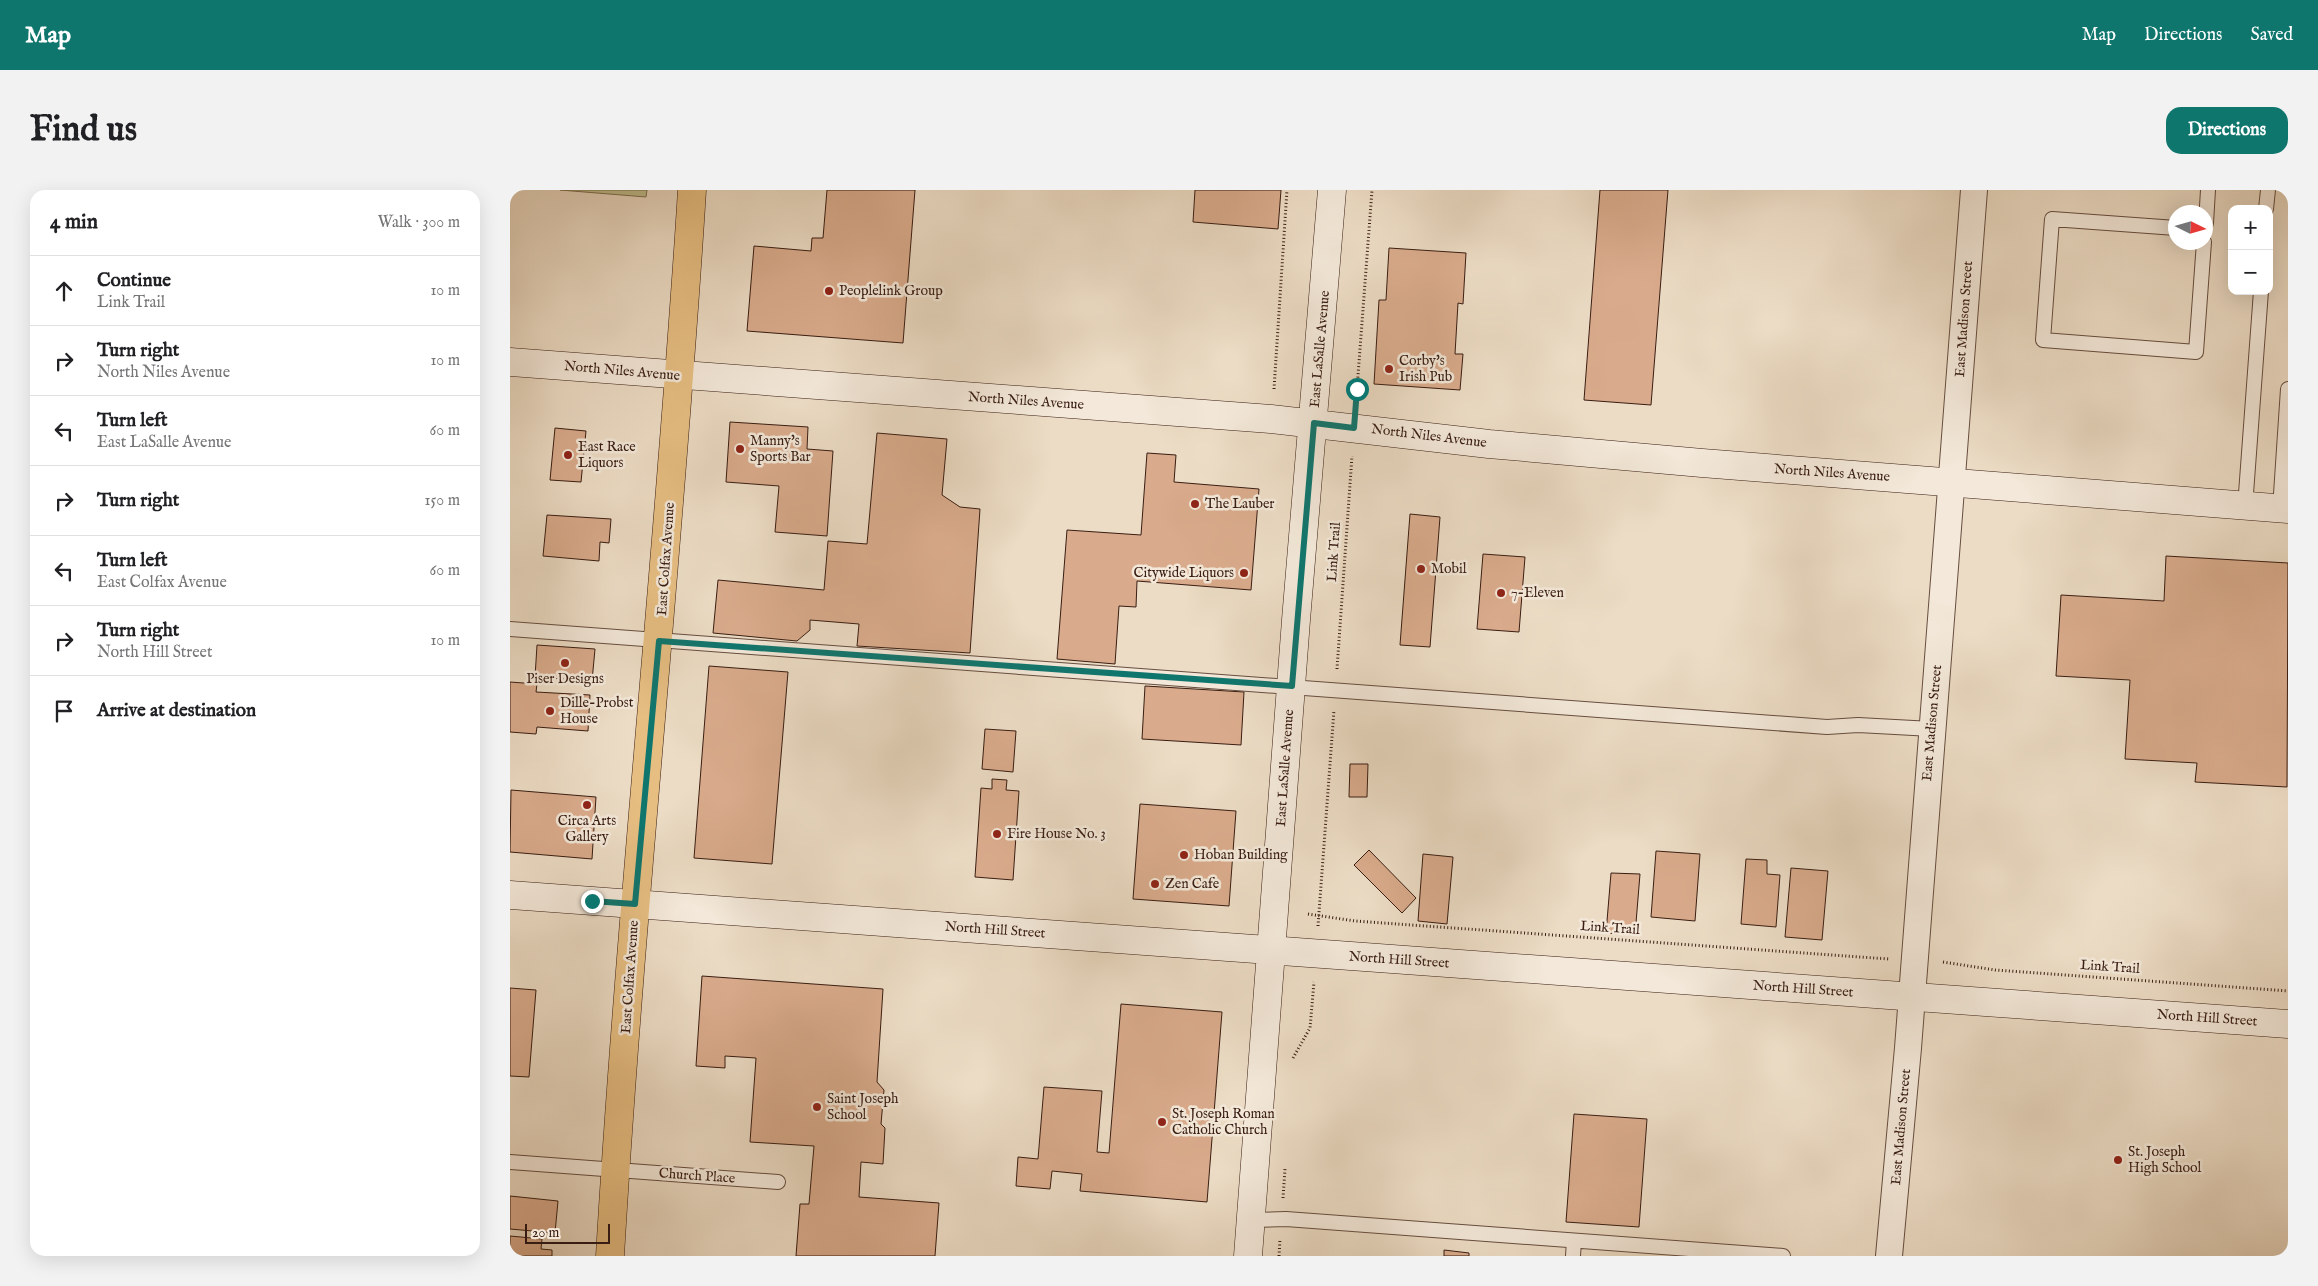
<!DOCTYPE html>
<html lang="en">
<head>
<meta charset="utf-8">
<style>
	:root { --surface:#fff; --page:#f2f2f2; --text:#202124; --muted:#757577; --line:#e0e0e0; --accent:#0f766e }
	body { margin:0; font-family:"IM FELL English",serif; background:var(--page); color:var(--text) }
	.controls { position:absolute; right:15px; top:15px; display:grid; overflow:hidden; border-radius:10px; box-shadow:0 5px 20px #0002 }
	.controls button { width:45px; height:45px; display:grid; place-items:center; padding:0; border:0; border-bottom:1px solid var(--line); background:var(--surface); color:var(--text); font:25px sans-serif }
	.compass { position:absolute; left:1658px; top:15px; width:45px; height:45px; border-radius:50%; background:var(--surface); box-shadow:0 5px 20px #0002; rotate:95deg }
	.scale { position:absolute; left:15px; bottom:12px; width:85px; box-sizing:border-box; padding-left:5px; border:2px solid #391d12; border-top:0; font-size:14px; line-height:18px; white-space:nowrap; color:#391d12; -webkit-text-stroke:4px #f3e8d9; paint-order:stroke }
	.stop { position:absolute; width:15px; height:15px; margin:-11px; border:4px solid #0f766e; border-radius:50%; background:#fff }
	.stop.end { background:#0f766e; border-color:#fff; box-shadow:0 1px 5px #0008 }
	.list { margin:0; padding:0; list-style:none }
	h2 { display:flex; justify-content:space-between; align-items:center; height:65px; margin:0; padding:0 20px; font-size:21px }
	h2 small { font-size:16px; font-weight:400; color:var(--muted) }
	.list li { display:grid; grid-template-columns:32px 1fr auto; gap:15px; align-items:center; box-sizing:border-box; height:70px; padding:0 20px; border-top:1px solid var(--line) }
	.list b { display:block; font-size:19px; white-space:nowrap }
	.list p { margin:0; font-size:16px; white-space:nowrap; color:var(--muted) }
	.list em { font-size:16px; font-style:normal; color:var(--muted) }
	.icon { flex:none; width:28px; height:28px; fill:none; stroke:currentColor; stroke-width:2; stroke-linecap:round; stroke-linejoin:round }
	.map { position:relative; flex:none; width:1778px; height:1066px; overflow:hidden; border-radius:15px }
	header { display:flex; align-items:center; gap:30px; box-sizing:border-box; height:70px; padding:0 25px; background:var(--accent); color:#fff }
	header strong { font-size:24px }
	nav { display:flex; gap:28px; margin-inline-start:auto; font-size:18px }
	.intro { display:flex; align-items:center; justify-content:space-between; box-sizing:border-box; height:120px; padding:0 30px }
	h1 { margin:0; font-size:35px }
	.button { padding:12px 22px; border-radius:15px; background:var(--accent); color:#fff; font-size:18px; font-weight:700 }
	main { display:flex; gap:30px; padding:0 30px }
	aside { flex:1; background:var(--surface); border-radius:15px; box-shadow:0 5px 20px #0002 }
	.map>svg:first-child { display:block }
</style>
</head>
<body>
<header>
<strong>Map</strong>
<nav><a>Map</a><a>Directions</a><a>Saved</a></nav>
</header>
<div class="intro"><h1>Find us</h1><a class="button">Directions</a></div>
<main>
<aside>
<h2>4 min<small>Walk · 300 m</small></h2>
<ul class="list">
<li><svg class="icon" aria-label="ahead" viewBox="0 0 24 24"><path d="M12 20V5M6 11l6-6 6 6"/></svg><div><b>Continue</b><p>Link Trail</p></div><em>10 m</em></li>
<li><svg class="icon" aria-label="right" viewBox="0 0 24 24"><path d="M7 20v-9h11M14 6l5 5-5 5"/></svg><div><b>Turn right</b><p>North Niles Avenue</p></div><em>10 m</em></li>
<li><svg class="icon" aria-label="left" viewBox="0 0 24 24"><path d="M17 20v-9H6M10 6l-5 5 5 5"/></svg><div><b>Turn left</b><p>East LaSalle Avenue</p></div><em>60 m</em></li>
<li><svg class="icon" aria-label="right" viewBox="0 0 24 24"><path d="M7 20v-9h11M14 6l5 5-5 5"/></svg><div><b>Turn right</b></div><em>150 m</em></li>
<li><svg class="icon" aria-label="left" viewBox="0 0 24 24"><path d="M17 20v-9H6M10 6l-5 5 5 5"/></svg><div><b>Turn left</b><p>East Colfax Avenue</p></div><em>60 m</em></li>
<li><svg class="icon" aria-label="right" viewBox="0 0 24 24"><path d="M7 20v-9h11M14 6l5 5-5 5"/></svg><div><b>Turn right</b><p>North Hill Street</p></div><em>10 m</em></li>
<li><svg class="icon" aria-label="arrive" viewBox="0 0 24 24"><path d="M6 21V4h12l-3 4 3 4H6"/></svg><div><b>Arrive at destination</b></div></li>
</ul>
</aside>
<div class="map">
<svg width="1778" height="1066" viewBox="0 0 1778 1066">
	<rect width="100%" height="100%" fill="#ecdcc5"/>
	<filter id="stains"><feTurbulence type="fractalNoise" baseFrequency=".004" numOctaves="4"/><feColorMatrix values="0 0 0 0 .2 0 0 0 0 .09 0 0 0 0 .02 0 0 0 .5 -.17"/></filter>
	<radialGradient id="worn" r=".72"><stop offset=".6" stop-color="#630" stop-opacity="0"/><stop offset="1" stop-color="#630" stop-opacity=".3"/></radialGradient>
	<path fill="#bfbe8f" stroke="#7c6e50" d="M50,0h87l-1,7z"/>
	<path fill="#d9ab8c" stroke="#391d12" d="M317,0h88l-12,153 -156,-12 7,-85 57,5 1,-13h11z
		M685,0h86l-3,39 -85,-7z
		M1090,0h68l-17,215 -67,-5z
		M879,58l77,5 -3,51 -5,-1 -3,51h8l-3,36 -86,-6 5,-84h7z
		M220,232l78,5 -1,22 26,2 -6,85 -52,-4 4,-46 -53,-4z
		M45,238l31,3 -5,51 -31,-2z
		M367,243l70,6 -5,56 18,12 20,2 -10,144 -113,-7 2,-22 -49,-4v10l-13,11 -84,-8 5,-53 106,10 4,-49 39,3z
		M637,263l29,2 -2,27 85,7 -8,101 -114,-9 -1,26 -17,-1 -4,58 -58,-5 10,-129 74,5z
		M900,324l30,3 -10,130 -30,-2z
		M37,325l64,4 -2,24 -9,-1 -1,19 -56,-5z
		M973,364l42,3 -6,75 -42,-3z
		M1656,366l122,7 -1,224 -92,-5 2,-19 -72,-4 5,-79 -74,-4 5,-81 103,6z
		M27,455l58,4 -3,32 -57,-4z
		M199,476l79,6 -16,192 -78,-6z
		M0,492l27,2 -1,8 54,3 -2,36 -51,-4 -1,7 -26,-2z
		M635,496l99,6 -3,53 -99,-6z
		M475,539l31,2 -3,41 -31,-3z
		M840,574h18l-1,33h-18z
		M482,589l15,1 -1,10 13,1 -6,89 -38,-3 6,-89 11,1z
		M1,600l85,7 -4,62 -82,-7z
		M630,614l96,7 -7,95 -96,-7z
		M859,660l47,48 -14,15 -48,-48z
		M1146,661l44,3 -5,67 -44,-4z
		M913,664l30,3 -6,67 -29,-3z
		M1236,669l21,1v14l13,1 -4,52 -35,-3z
		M1281,678l37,3 -6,69 -37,-3z
		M1101,683l29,1 -5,61 -29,-2z
		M192,786l181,13 -6,93 7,8 -3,34 4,4 -2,36 -22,-2 -2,35 80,6 -4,53h-139l4,-52h9l5,-58 -64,-4 6,-84 -31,-2v12l-29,-2z
		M0,798l26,2 -7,87 -19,-1z
		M611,814l101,8 -15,190 -127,-11 2,-17 -30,-3 -2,18 -34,-3 2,-29 20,2 6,-72 58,4 -5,61 12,1z
		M1064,924l73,5 -8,108 -73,-5z
		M0,1006l48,5 -3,32 -45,-4z
		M0,1046l32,3 -1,10 11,1v6h-42z
		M934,1060l25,3v3h-25z"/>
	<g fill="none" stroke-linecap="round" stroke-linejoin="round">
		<defs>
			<path id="lane" d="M1756,19l2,-19
				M1696,33l2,-33
				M1666,38l-124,-9 -9,121 153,12 8,-110
				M1735,317l16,-216
				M1770,319l8,-120
				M0,439l1317,98 31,-2 74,4
				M0,972l268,20
				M740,1030l36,-1 497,37
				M1063,1066l1,-15"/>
			<path id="street" d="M1379,1066l19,-208 66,-858"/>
			<path id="secondary" d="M0,172l761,57 218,25 213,19 586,46
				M0,705l1778,129
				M738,1066l48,-636 36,-430"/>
			<path id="primary" d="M100,1066c21,-356 60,-710 82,-1066"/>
		</defs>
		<use href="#lane" stroke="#664d3f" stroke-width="16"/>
		<use href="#street" stroke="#664d3f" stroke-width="28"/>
		<use href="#secondary" stroke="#391d12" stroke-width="29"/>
		<use href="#primary" stroke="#391d12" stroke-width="29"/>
		<path stroke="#391d12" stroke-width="3" stroke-dasharray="1 2.5" stroke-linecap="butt" d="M764,199l13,-199
			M846,212l16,-212
			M827,479l15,-213
			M798,724l47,7 534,38
			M808,736l16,-216
			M1433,772l52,8 293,21
			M783,868l17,-30 4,-46
			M773,1008l2,-29
			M769,1066l1,-17"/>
		<use href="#lane" stroke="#f3e8d9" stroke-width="14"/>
		<use href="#street" stroke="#f3e8d9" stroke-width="26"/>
		<use href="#secondary" stroke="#f3e8d9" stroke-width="28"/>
		<use href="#primary" stroke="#e6be82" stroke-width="28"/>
	</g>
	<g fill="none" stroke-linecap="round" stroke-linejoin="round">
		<path stroke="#0f766e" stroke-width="6" d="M82,711l43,3 24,-263 633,45 22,-263 40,5 3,-39"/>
	</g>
	<g fill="#8f2418" stroke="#f3e8d9" stroke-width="2">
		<circle cx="319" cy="101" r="5"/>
		<circle cx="879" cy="179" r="5"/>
		<circle cx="230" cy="259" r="5"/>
		<circle cx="58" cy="265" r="5"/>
		<circle cx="685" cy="314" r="5"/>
		<circle cx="911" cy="379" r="5"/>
		<circle cx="734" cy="383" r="5"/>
		<circle cx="991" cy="403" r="5"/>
		<circle cx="55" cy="473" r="5"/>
		<circle cx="40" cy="521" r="5"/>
		<circle cx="77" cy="615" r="5"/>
		<circle cx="487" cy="644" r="5"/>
		<circle cx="674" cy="665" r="5"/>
		<circle cx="645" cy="694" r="5"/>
		<circle cx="307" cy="917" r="5"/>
		<circle cx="652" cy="932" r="5"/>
		<circle cx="1608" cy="970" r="5"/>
	</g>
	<g text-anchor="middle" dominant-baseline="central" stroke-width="5" stroke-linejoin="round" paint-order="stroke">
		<g font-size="14" fill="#391d12" stroke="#f3e8d9" text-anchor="start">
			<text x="329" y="101">Peoplelink Group</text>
			<text x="889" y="171">Corby's<tspan x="889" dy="16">Irish Pub</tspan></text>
			<text x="240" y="251">Manny's<tspan x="240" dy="16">Sports Bar</tspan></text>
			<text x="68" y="257">East Race<tspan x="68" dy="16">Liquors</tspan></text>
			<text x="695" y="314">The Lauber</text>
			<text x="921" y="379">Mobil</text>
			<text x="724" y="383" text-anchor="end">Citywide Liquors</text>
			<text x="1001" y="403">7-Eleven</text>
			<text x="55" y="489" text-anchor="middle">Piser Designs</text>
			<text x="50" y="513">Dille-Probst<tspan x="50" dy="16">House</tspan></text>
			<text x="77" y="631" text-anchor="middle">Circa Arts<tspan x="77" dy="16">Gallery</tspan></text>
			<text x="497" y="644">Fire House No. 3</text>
			<text x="684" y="665">Hoban Building</text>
			<text x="655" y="694">Zen Cafe</text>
			<text x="317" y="909">Saint Joseph<tspan x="317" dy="16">School</tspan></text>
			<text x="662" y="924">St. Joseph Roman<tspan x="662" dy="16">Catholic Church</tspan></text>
			<text x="1618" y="962">St. Joseph<tspan x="1618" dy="16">High School</tspan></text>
		</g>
		<g font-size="14" fill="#391d12" stroke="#f3e8d9">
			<text transform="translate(1454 129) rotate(-86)">East Madison Street</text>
			<text transform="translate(810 159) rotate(-85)">East LaSalle Avenue</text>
			<text transform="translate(112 181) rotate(5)">North Niles Avenue</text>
			<text transform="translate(516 211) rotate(4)">North Niles Avenue</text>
			<text transform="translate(919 246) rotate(7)">North Niles Avenue</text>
			<text transform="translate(1322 283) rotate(4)">North Niles Avenue</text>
			<text transform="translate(824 362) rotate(-86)">Link Trail</text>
			<text transform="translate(156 369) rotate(-86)">East Colfax Avenue</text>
			<text transform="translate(1422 533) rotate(-85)">East Madison Street</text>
			<text transform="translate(775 578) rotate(-86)">East LaSalle Avenue</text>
			<text transform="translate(1100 738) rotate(4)">Link Trail</text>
			<text transform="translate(485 740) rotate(4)">North Hill Street</text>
			<text transform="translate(889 770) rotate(4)">North Hill Street</text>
			<text transform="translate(1600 777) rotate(4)">Link Trail</text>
			<text transform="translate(120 787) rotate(-86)">East Colfax Avenue</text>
			<text transform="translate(1293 799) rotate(4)">North Hill Street</text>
			<text transform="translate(1697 828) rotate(4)">North Hill Street</text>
			<text transform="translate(1391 937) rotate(-85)">East Madison Street</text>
			<text transform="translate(187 986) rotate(4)">Church Place</text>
		</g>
	</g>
	<rect width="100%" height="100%" filter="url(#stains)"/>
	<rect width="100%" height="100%" fill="url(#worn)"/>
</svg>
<div class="controls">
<button>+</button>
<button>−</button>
</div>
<svg class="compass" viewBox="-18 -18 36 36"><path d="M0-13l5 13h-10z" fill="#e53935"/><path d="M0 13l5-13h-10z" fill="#757577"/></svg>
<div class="scale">20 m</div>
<div class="stop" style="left:847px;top:199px"></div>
<div class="stop end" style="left:82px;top:711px"></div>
</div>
</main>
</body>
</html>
